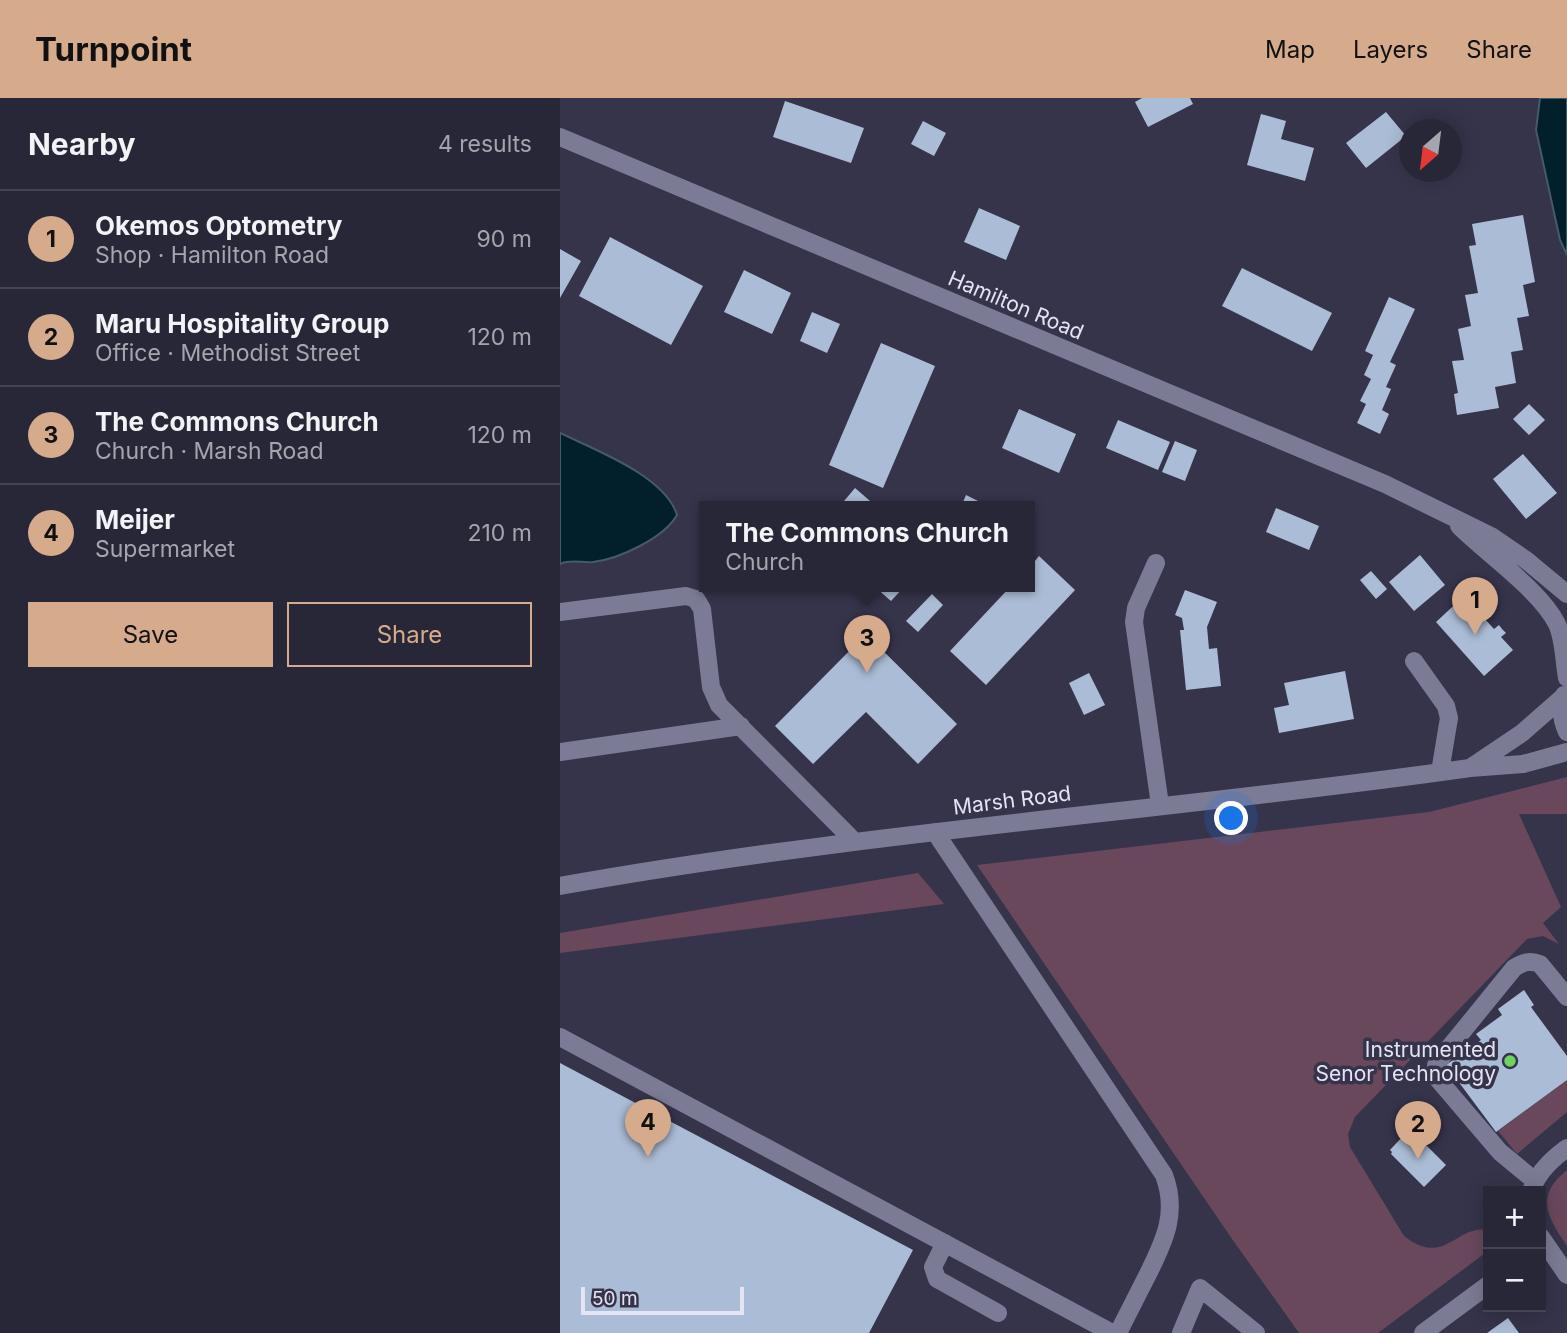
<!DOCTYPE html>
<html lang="en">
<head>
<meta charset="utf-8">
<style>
	:root { --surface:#282738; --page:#302f40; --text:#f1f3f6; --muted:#a5a5ae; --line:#444453; --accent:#d6ab8b }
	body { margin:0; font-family:Inter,sans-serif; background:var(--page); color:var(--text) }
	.controls { position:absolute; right:21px; bottom:21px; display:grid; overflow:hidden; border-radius:0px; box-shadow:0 4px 18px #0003 }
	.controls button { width:63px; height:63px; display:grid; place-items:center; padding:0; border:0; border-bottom:2px solid var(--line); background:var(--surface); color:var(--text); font:35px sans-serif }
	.compass { position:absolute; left:839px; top:21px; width:63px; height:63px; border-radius:50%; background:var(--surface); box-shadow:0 4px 18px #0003; rotate:208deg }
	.scale { position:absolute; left:21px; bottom:18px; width:163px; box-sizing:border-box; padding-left:7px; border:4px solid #e5e4f4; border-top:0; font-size:19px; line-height:24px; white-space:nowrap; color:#e5e4f4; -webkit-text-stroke:5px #35344b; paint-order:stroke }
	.you { position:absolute; left:672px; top:721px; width:24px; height:24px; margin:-18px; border:5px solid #fff; border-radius:50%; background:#1a73e8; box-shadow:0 0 0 10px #1a73e833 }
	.badge { display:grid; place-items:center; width:46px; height:46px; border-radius:50%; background:var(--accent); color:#111; font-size:23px; font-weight:700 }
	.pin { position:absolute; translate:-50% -58px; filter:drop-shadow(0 2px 4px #0008) }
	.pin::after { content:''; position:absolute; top:37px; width:24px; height:21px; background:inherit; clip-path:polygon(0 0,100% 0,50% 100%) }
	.popup { position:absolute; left:139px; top:403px; width:336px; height:91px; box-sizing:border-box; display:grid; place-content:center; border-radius:0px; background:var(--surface); filter:drop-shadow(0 2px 5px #0005); font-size:23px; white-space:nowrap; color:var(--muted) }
	.popup b { font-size:26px; color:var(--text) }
	.popup::after { content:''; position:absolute; left:50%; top:100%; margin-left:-14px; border:14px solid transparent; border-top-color:var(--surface) }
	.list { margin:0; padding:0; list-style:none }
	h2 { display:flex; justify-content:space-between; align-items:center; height:91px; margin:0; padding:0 28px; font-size:30px }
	h2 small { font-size:23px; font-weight:400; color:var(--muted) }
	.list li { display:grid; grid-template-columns:46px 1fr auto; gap:21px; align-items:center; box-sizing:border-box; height:98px; padding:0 28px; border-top:2px solid var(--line) }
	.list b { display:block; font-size:26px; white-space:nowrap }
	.list p { margin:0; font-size:23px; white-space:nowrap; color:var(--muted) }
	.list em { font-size:23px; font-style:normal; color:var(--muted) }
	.actions { display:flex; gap:14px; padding:21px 28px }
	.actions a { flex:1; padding:16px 0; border:2px solid var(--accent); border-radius:0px; text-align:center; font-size:24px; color:var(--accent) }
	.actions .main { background:var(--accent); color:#111 }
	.map { position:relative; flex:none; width:1007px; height:1235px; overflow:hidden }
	header { display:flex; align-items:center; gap:42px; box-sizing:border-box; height:98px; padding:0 35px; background:var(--accent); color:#111 }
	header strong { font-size:33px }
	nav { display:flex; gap:38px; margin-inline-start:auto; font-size:24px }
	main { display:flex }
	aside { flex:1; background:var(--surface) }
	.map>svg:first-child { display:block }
</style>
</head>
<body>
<header>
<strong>Turnpoint</strong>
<nav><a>Map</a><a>Layers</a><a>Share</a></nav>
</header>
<main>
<aside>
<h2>Nearby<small>4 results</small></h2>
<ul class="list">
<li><span class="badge">1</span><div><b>Okemos Optometry</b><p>Shop · Hamilton Road</p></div><em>90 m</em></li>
<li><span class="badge">2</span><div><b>Maru Hospitality Group</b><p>Office · Methodist Street</p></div><em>120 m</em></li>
<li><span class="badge">3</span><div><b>The Commons Church</b><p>Church · Marsh Road</p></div><em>120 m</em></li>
<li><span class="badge">4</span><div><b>Meijer</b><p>Supermarket</p></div><em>210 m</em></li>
</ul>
<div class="actions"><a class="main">Save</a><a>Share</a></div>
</aside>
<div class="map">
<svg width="1007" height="1235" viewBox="0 0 1007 1235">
	<rect width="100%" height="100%" fill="#35344b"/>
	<path fill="#69485b" d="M1007,679v37h-48l42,93 -18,16 16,21 -16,-8 -16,3 -172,178 -7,17 2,13 54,89c41,32 52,-12 84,-6v21l-110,82h-79l-67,-94 -255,-374 452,-53z
		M358,775l26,31 -384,49v-20z
		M1007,982v32l-50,42 -19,-23z
		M1007,1072v76c-19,-28 -33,-50 0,-76z"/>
	<path fill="#02202c" stroke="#465b68" stroke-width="2" d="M980,0h27v157l-7,-15 -24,-110z
		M0,335c35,17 105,43 117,82 -13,23 -58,44 -84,47 -12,1 -23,-3 -33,2z"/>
	<path fill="#abbdd6" d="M582,0h48l3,6 -45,23 -13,-25z
		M225,3l79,27 -13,35 -78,-26z
		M826,14l20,24 -40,32 -20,-25z
		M701,16l25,7 -5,18 33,9 -9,33 -58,-16z
		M363,23l23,12 -12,23 -23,-12z
		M419,110l41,18 -14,34 -42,-18z
		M963,117l12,67 -12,3 6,31 -12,2 6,32 -12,2 5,31 -21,4 4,21 -42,7 -3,-21 4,-1 -6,-32 12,-1 -6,-31 13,-3 -6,-31 13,-2 -9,-47 7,-1 -4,-21z
		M50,139l93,49 -32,59 -92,-49z
		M0,151l21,12 -21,37z
		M682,170l90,45 -20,38 -90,-45z
		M184,172l47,23 -19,41 -48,-22z
		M829,199l26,12 -25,53 6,3 -10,22 5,2 -9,21 7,4 -9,20 -23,-11 9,-19 -6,-3 11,-22 -7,-4 9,-20 -8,-4z
		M252,214l28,12 -13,29 -27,-12z
		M321,245l54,23 -52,122 -54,-23z
		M969,306l16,16 -16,15 -16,-16z
		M459,311l57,25 -17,39 -57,-25z
		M558,322l52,22 -12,28 -52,-22z
		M615,343l22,9 -12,31 -23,-9z
		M963,356l34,39 -31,26 -33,-40z
		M295,390l22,19h-38z
		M406,397l24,12h-29z
		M716,410l43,18 -10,24 -43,-18z
		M860,457l25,30 -31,26 -25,-29z
		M479,458l36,34 -89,95 -36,-34 60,-64h20v-20z
		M811,473l16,18 -11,10 -16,-19z
		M315,489h29l-13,14z
		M625,492l32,12 -10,25 2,22 8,-1 4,38 -35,4 -6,-60h4l-2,-12 -7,-3z
		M372,496l11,11 -25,27 -12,-11z
		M904,498l30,33 5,-4 3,4 4,4 -5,4 12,13 -29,26 -48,-54z
		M306,536l91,90 -39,40 -52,-52 -53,52 -38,-38z
		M785,573l9,48 -75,14 -5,-25 15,-3 -5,-22z
		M529,575l16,32 -21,10 -15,-32z
		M964,892l10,15 -3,2 36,49v24l-71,52 -50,-67 35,-25 -5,-6 26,-19 -4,-6z
		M0,965l353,187 -44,83h-309z
		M844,1037l8,8 6,-6 28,28 -22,22 -33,-33 1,-2 -2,-2z
		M948,1220l11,15h-32z"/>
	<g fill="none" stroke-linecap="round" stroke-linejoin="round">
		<path stroke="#7b7b96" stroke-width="18" d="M0,39l825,347 106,52 35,24 41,34
			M899,428c28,28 81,64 98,98 7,15 7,37 10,54
			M596,465l-20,45 -2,14 26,183
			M0,514l126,-16 10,3 6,10 9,78 8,18 136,137
			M854,563l32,45 3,12 -9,54
			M1004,597c-4,13 -3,24 3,37
			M0,654l181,-26
			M910,670l52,-35 41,-36
			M375,734l229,343c14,37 1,65 -16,99 -10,20 -20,39 -30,59
			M0,788c301,-54 607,-75 910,-118l53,-4 44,-12
			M0,939l552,296
			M975,1083l-35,-29 -64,-75v-12l4,-6 74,-91c9,-6 16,-8 26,-4l27,33
			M971,1093c7,-19 20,-31 36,-43
			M981,1139l26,38
			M385,1145l-12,24 4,12 61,34
			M621,1235l19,-45 56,45
			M863,1235l65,-48"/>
	</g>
	<circle fill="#6fd360" stroke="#35344b" stroke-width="2.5" cx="950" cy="963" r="7"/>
	<g text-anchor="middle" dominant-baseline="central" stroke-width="7" stroke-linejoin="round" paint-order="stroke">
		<g font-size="21" fill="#e5e4f4" stroke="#35344b">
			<text transform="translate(456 207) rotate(23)">Hamilton Road</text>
			<text transform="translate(452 702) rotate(-7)">Marsh Road</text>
		</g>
		<g font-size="21" fill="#e5e4f4" stroke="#35344b" text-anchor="end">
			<text x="936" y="951">Instrumented<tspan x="936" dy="24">Senor Technology</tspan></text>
		</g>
	</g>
</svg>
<div class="controls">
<button>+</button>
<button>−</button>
</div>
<svg class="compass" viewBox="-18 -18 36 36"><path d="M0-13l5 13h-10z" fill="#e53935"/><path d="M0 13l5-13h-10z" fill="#a5a5ae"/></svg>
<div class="scale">50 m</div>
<div class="you"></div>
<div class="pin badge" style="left:915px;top:537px">1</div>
<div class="pin badge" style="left:858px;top:1061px">2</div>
<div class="pin badge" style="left:307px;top:575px">3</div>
<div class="popup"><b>The Commons Church</b>Church</div>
<div class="pin badge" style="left:88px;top:1059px">4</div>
</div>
</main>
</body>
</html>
